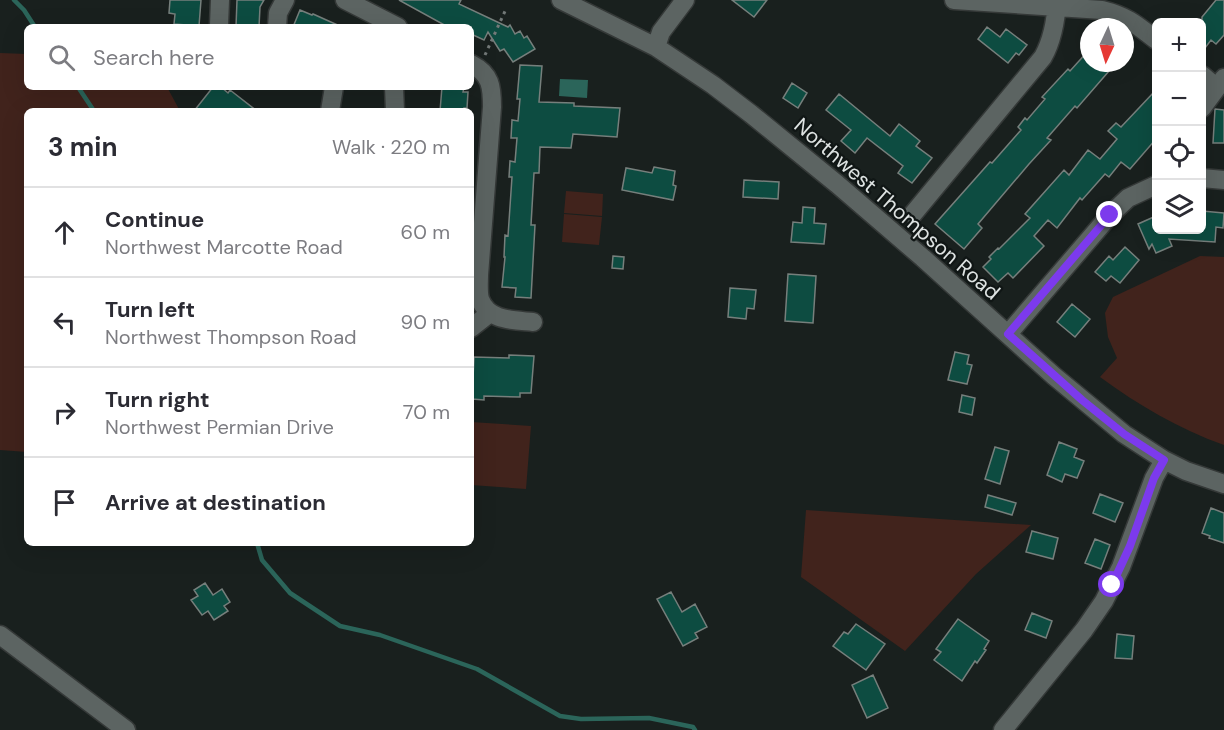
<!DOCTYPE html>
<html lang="en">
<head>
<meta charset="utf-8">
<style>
	:root { --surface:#fff; --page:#f2f2f3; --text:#2b2b33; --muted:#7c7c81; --line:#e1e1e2 }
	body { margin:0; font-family:"DM Sans",sans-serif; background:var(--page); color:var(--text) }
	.controls { position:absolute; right:18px; top:18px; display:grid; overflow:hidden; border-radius:9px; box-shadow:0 6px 24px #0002 }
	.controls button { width:54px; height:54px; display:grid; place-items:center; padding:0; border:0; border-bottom:2px solid var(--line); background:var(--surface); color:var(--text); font:30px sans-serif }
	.compass { position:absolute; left:1080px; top:18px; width:54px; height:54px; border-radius:50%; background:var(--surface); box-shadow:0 6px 24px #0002; rotate:184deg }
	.stop { position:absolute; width:18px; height:18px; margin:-14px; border:4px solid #7c3aed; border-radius:50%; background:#fff }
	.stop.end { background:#7c3aed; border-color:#fff; box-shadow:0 2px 6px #0008 }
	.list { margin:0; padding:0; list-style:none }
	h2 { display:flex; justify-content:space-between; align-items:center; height:78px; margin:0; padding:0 24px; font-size:26px }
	h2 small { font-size:20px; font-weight:400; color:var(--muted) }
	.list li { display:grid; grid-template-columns:39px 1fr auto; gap:18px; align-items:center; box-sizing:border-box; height:90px; padding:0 24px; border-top:2px solid var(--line) }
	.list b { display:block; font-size:22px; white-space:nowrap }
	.list p { margin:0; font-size:20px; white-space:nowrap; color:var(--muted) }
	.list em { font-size:20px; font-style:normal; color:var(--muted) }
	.icon { flex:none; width:33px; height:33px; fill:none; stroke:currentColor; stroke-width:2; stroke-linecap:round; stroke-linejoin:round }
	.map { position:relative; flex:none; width:1224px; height:730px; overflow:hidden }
	.search { position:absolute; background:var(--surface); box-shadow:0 6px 24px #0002; left:24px; top:24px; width:450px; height:66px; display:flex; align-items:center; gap:15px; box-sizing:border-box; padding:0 21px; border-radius:9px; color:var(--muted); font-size:22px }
	.panel { position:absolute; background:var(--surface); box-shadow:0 6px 24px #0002; left:24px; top:108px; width:450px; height:438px; border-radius:9px }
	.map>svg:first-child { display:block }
</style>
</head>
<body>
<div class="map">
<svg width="1224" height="730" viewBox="0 0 1224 730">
	<rect width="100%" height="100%" fill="#19201e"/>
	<path fill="#41231c" d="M0,53l27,1v33h140l13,24h-153v341l-27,-2z
		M566,191l37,3 -1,22 -38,-3z
		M564,214l38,3 -3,28 -37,-3z
		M1200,256l24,1v188c-45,-16 -86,-40 -124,-68l17,-19 -9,-21 -3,-24 8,-16z
		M471,422l60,4 -5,63 -55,-4z
		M806,510l225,15 -55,49 -71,77 -104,-74z"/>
	<path fill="#2b655a" d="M560,79l28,1 -1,18 -28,-2z"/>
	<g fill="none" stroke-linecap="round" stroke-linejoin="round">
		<path stroke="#2b655a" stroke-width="4.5" d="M14,0l10,10 11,17
			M78,87l16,24
			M257,543l5,17 28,33 50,33 40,9 97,34 83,47 21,3 68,-1 44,9 2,3"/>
	</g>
	<path fill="#0d4c41" stroke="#767f7c" stroke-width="1.5" d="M170,0h31l-2,26 -25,-2 1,-10 -6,-1z
		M237,0h27l-4,7 -1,20h-23z
		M399,0h62l-2,4 49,23 2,-2 5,9 5,-3 4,7 3,-2 8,13 -22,13 -9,-13 -4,2 -12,-19 -4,8 -13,-6v-7h-23z
		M732,0h35l-13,17z
		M1216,0h8v35l-8,9 -5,-4 -9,12v-35z
		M300,10l12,5 1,-1 29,13h-49z
		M987,27l13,10 6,-8 21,16 -8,10 -3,-2 -8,10 -30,-24z
		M1089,50v13h27l-39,45 -2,-2 -28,32 4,2 -22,24 -51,60 4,4 -18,21 -29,-25 55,-62 2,1 29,-33 -3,-3 7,-9 2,2 18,-21 -3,-2 26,-28 2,2z
		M520,65l22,1 -3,36 35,1v3l46,2 -3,29 -44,-3 -2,14 -31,-1 -1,26h-5l-3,52h4l-4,73 -16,-1 1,-9 -14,-1 3,-30h-1l1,-22 3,1 4,-59h-3l1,-16 5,1 2,-24h-6l1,-18 6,1 2,-22h-3z
		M792,83l15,10 -9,15 -15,-10z
		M213,87h8l7,6 2,-3 27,21h-63z
		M442,87h22l-1,5h5l-1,16h-3v3h-24z
		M1156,90v49l-26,30 -9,-7 -12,15 -4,-3 -23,26 -2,-2 -23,30 -9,-8 -14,16 10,10 -31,32 -5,-5 -10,9 -15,-15 8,-8 -2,-2 9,-9 1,1 31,-31 -5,-4 39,-44 5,5 19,-25 12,9 17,-20 -9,-8 8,-8 5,4z
		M839,94l51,42 9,-12 21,17 -4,5 16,12 -20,25 -14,-10 5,-7 -36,-28 -12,15 -14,-12 10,-11 -25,-20z
		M1215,109l9,1v33h-11z
		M654,167l21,4 -2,14 3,1 -3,14 -51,-10 4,-22 26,5z
		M744,180l35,2 -1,17 -35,-2z
		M803,207l12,1 -1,15 12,1 -2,20 -33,-2 2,-20 9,1z
		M1202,211l22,2 -1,15 -7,-1 -1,15 -46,-3 3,7 -16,7 -4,-9 -3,5 -11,-25 18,-8v14h9l1,2v-2h36z
		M1125,247l14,13 -19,23 -9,-7 -5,5 -11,-9 14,-16 4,4z
		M613,256l11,1 -1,12 -11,-1z
		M788,274l28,2 -3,47 -28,-2z
		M730,288l26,2 -2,19 -7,-1 -1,11 -18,-2z
		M1072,304l18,15 -15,18 -18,-15z
		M955,352l14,3 -2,9 5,1 -5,19 -19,-4z
		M509,355l25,1 -3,37h-11v4l-36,-1v4l-12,-1 2,-42 35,1z
		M962,395l13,3 -3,17 -13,-3z
		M1059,442l18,7 -3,8 10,4 -7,17 -12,-4 -3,8 -15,-7z
		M995,447l14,4 -9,33 -15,-5z
		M1100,494l23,9 -8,19 -22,-9z
		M988,495l28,8 -4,12 -27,-8z
		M1211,508l13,5v30l-15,-5 1,-2 -8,-3z
		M1032,531l26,7 -5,21 -27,-7z
		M1095,539l15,6 -9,24 -16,-6z
		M205,583l8,12 9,-6 8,13 -6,4 4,5 -14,9 -6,-9 -6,4 -11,-15 7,-4 -4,-6z
		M671,592l11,20 13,-8 12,23 -12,6 3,5 -15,8 -26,-47z
		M1032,613l20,8 -6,17 -21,-8z
		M958,619l31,22 -5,8 2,1 -9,13 -2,-2 -13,20 -28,-21 7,-8 -5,-3z
		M856,624l29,20 -19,26 -33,-24 11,-14 4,2z
		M1117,634l17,2 -2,23 -17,-1z
		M873,675l15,33 -21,10 -15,-33z"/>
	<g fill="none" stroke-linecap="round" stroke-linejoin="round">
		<defs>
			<path id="minor" d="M345,0l53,27
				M561,0l95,47 57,38 38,29 86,70 86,74 131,118 70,58 40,26 22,11 38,13
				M954,0l148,10c25,6 35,15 54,30
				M219,25l1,-25
				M277,27l1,-14 7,-13
				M656,47l5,-15 24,-32
				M471,64c20,10 21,23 21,43l-13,168c0,7 -1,17 1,24 8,22 33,21 53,23
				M1202,75l14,12
				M394,87l1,24
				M1202,108l22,-30
				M330,111l4,-24
				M1202,178l22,2
				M913,214l130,-157c10,-18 13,-37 14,-57
				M471,328l19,-15
				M1008,334l102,-119 18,-17 28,-13
				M0,635l126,95
				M1003,730l81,-100 20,-29 17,-34 33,-89 10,-18"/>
		</defs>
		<use href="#minor" stroke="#353938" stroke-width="21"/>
		<path stroke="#737978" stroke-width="3" stroke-dasharray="3 4.5" stroke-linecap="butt" d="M485,55l21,-46"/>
		<use href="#minor" stroke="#5c6462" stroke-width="18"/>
	</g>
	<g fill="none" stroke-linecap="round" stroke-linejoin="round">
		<path stroke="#7c3aed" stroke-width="8" d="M1110,215l-102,119 74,66 42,34 40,26 -10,18 -24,68 -18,39"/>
	</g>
	<g text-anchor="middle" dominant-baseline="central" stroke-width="4.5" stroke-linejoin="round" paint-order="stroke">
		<g font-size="21" fill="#dee3e2" stroke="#101615">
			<text transform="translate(897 209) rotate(41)">Northwest Thompson Road</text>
		</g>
	</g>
</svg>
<div class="controls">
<button>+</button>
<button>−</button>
<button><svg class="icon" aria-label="locate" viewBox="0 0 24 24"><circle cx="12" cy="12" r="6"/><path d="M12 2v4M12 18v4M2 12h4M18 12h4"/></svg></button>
<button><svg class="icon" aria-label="layers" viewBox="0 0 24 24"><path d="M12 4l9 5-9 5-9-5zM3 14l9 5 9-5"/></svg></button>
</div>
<svg class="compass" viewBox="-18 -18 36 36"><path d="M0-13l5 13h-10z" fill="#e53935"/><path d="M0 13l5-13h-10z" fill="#7c7c81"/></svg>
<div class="stop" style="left:1112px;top:585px"></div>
<div class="stop end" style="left:1110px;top:215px"></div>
<div class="search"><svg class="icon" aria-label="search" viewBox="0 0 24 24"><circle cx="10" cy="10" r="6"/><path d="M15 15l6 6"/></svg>Search here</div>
<section class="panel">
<h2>3 min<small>Walk · 220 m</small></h2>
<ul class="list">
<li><svg class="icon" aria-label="ahead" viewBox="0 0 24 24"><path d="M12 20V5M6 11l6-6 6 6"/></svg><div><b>Continue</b><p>Northwest Marcotte Road</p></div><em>60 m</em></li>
<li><svg class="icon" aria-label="left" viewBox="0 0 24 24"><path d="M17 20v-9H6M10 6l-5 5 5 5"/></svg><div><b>Turn left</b><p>Northwest Thompson Road</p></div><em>90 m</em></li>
<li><svg class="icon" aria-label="right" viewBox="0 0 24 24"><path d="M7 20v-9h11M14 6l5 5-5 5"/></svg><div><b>Turn right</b><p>Northwest Permian Drive</p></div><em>70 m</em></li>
<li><svg class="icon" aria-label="arrive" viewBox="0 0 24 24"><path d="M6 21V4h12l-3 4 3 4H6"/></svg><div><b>Arrive at destination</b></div></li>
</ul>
</section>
</div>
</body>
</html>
